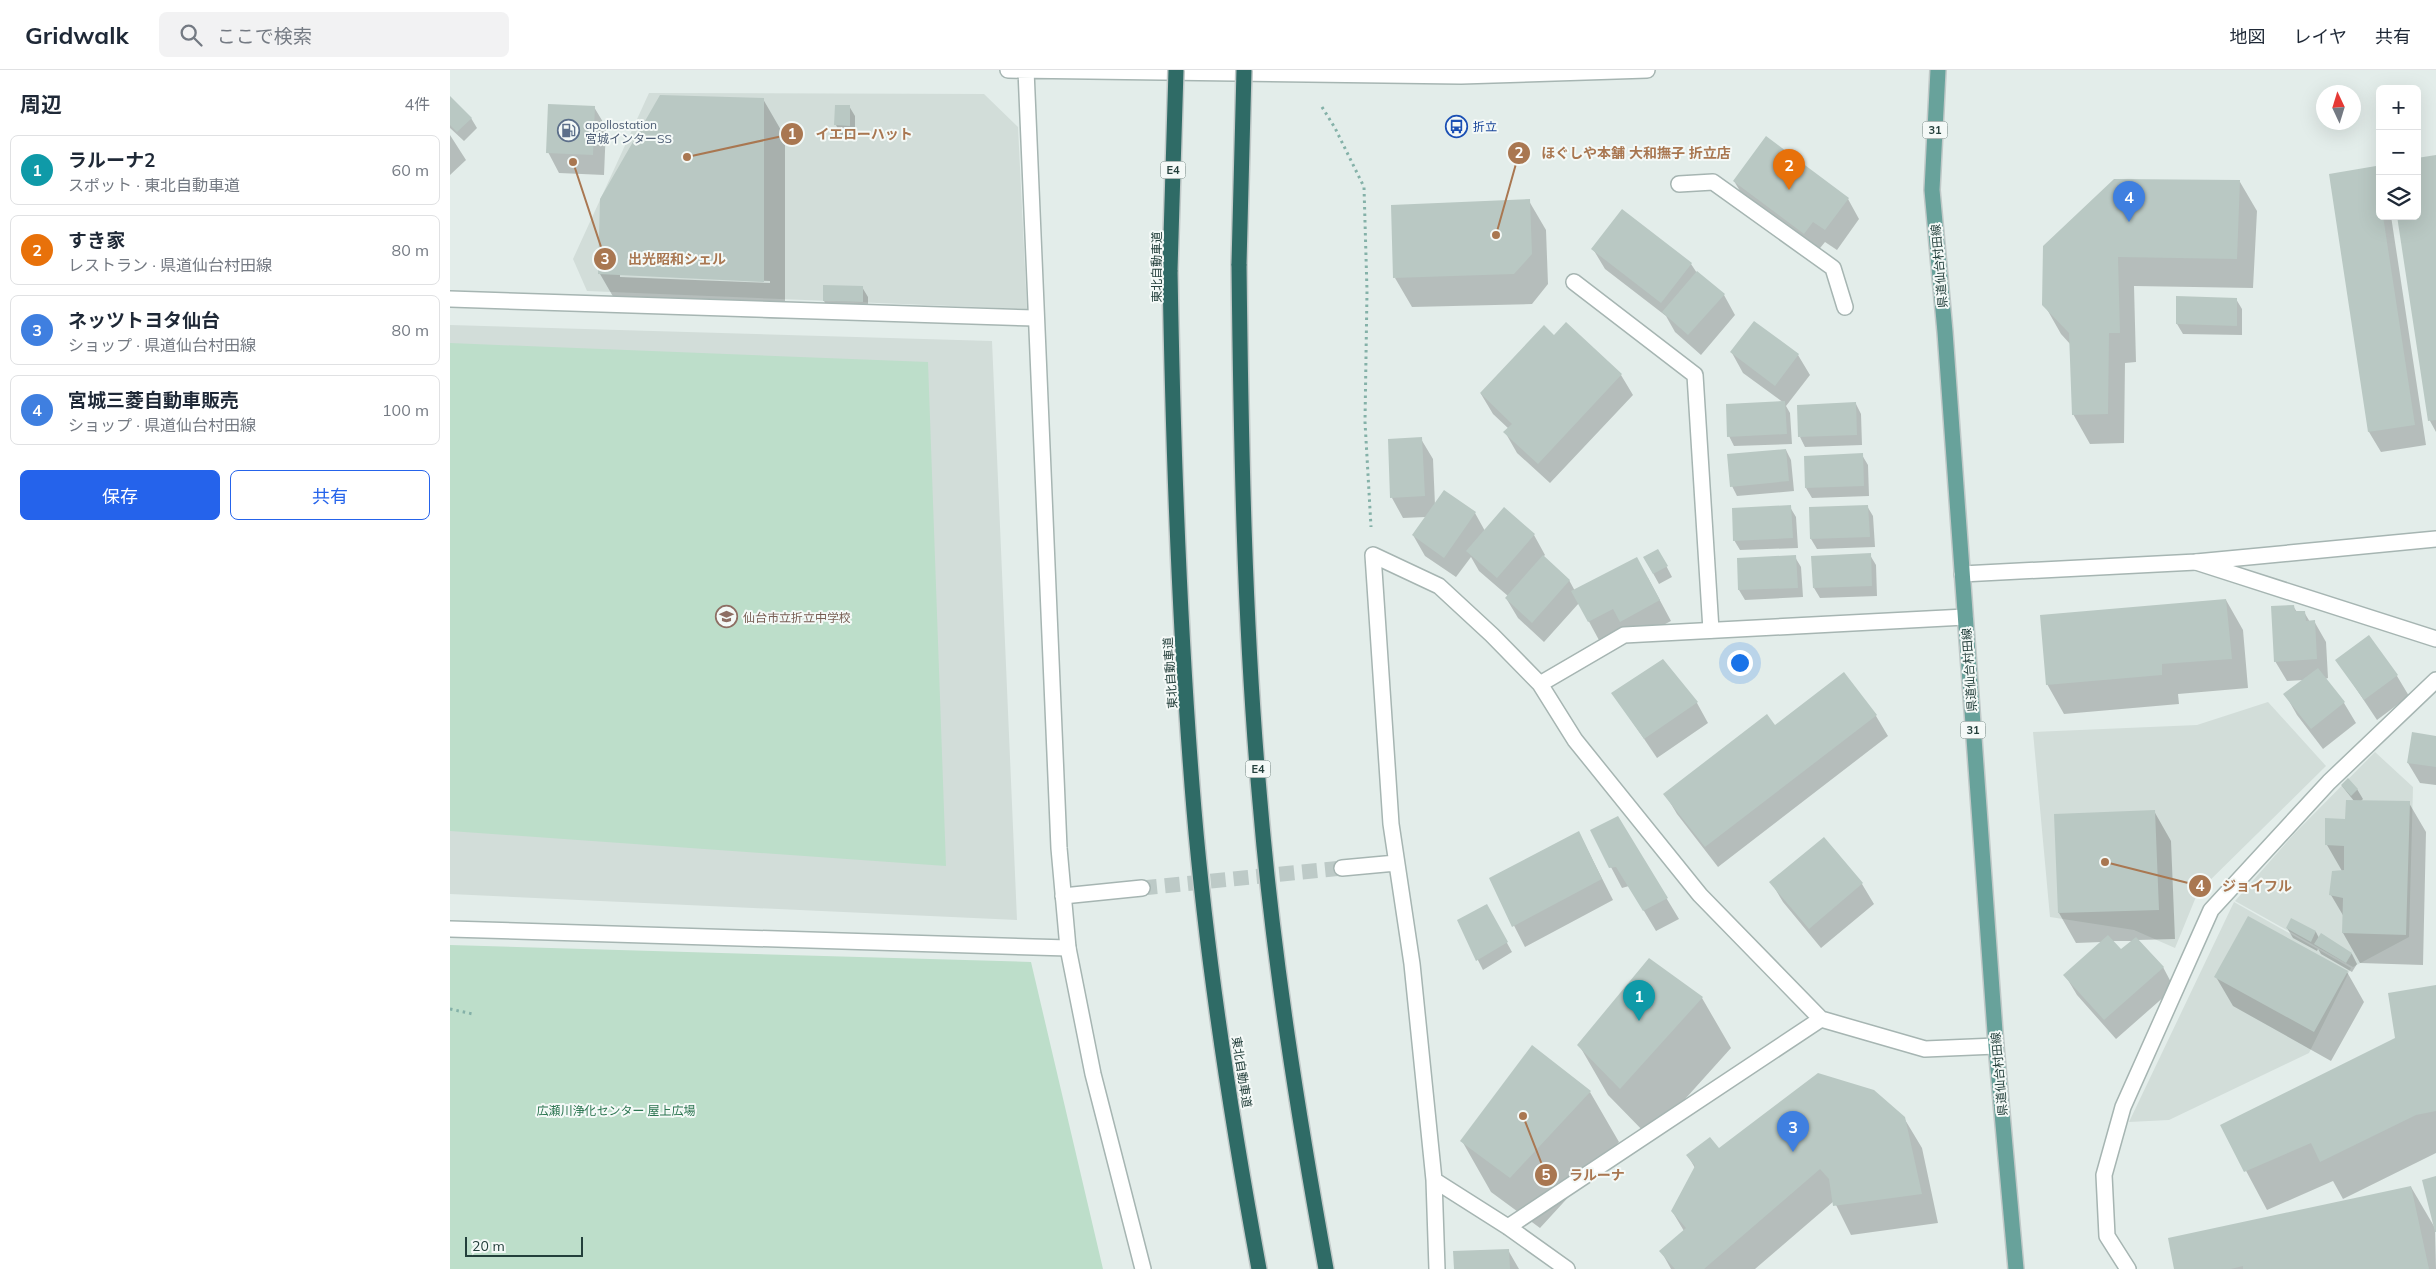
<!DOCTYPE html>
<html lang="ja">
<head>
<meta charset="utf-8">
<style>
	:root { --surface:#fff; --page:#f2f2f3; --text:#1f2937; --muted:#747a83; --line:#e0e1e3; --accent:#2563eb }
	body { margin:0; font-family:Mulish,"Noto Sans JP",sans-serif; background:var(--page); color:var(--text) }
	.controls { position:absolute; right:15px; top:15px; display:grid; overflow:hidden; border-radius:8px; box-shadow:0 5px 20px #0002 }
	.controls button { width:45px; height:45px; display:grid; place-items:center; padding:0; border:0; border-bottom:1px solid var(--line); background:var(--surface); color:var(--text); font:25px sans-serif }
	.compass { position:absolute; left:1866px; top:15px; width:45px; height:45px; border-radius:50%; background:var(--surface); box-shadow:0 5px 20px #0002; rotate:356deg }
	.scale { position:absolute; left:15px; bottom:12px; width:118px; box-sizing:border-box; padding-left:5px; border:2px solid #233f3b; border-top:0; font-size:14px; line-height:18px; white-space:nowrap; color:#233f3b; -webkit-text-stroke:4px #f4f9f7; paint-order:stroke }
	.you { position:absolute; left:1289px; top:592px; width:18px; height:18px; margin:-12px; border:4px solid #fff; border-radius:50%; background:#1a73e8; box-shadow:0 0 0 8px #1a73e833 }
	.badge { display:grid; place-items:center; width:32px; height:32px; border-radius:50%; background:var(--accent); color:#fff; font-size:16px; font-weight:700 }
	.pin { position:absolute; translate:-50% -41px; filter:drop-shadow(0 1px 2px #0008) }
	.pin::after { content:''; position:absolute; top:26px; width:18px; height:15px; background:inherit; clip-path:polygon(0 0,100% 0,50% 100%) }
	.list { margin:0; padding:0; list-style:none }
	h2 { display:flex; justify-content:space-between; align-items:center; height:65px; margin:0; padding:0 20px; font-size:21px }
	h2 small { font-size:16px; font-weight:400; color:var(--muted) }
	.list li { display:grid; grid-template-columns:32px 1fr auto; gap:15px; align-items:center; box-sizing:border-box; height:70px; margin:0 10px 10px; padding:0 10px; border:1px solid var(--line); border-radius:8px }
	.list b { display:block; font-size:19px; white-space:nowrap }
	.list p { margin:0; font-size:16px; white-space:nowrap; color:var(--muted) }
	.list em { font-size:16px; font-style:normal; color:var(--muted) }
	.actions { display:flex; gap:10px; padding:15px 20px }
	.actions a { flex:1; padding:11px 0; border:1px solid var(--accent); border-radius:8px; text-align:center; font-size:18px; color:var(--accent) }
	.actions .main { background:var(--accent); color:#fff }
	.icon { flex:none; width:28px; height:28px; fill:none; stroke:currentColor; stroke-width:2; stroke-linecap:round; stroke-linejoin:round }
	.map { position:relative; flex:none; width:1986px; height:1199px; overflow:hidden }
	header { display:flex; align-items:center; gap:30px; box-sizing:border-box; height:70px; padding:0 25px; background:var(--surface); border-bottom:1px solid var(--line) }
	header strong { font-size:24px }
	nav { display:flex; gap:28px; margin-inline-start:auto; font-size:18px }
	.search { width:350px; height:45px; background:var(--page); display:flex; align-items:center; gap:12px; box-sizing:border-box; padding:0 18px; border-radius:8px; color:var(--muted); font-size:19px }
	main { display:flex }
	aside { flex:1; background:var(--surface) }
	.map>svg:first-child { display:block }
</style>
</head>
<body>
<header>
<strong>Gridwalk</strong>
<div class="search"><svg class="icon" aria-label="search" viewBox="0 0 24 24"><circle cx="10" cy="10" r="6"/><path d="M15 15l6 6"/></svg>ここで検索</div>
<nav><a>地図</a><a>レイヤ</a><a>共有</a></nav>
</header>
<main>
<aside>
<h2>周辺<small>4件</small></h2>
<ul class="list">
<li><span class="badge" style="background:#0f9aa8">1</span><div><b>ラルーナ2</b><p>スポット · 東北自動車道</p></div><em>60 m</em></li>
<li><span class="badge" style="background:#e8710a">2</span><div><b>すき家</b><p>レストラン · 県道仙台村田線</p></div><em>80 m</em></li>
<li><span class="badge" style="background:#3f7fe0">3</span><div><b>ネッツトヨタ仙台</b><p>ショップ · 県道仙台村田線</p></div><em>80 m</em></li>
<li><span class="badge" style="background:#3f7fe0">4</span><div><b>宮城三菱自動車販売</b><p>ショップ · 県道仙台村田線</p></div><em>100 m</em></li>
</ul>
<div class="actions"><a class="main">保存</a><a>共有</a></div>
</aside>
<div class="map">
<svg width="1986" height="1199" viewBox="0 0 1986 1199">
	<rect width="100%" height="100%" fill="#e3edea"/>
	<path fill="#d2ddd9" d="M199,23l335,1 34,33 9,182 -440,-18 -14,-32z
		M0,255l542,16 25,579 -567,-26z
		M1818,632l58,64 -128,126 -23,56 -41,-18 -84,-13 -17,-185 164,-7z
		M1925,682l38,35 -4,150 -56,30 -118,-66 59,-67z
		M1784,832l117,66 -42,85 -140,67 -40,2z"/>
	<path fill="#bddeca" d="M0,273l478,19 18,504 -496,-35z
		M0,875l581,17 72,307h-653z"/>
	<path fill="#0003" fill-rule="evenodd" d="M0,28l21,20 6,10 -13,13 -14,-13z
		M313,29l22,38v182l-163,-7 -22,-38zM170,204l150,7v2l-150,-6z
		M386,36h13l6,10v19h-14l-5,-10z
		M144,37l12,20 -2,48 -45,-2 -11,-21z
		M0,65l16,25 -16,15z
		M1986,88v274l-6,-11 -13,-205z
		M1925,98l5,8v40h11l35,229 -45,7 -12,-20 -39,-257z
		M1284,111l114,18 11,20 -22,31 -12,-8 -9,11 -70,-52z
		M1790,112l17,29 -4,77 -119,-2 2,76 -11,1 -1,80 -34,1 -17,-30 -2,-69 -10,-11 -17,-30v-57z
		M1079,131l17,29 2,54 -16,20 -120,3 -17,-29z
		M1172,140l69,54 6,9 27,22 11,20 -34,40 -26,-23 -9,-16 -61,-47 -12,-20z
		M412,217l6,10v15l-38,-1 -6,-10z
		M1786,229l6,10v26l-59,-1 -6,-10z
		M1116,253l55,52 12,20 -83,88 -33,-30 -12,-21 4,-3 -16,-15 -12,-20 73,-57z
		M1282,283l66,2 12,20 -24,31 4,7 2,31 -58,2 -5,-10 55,-33 -41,-30z
		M1406,334l5,10 1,31 -57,2 -5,-10z
		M971,369l12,20 2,46 9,-13 31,21 10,18 49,4 11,20 -2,2 26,23 6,11 73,-13 23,43 -39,20 -32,1 -21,-39 -35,39 -26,-24 -12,-20 2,-2 -29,-25 -8,-14 -15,20 -31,-21 -12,-21 13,-18 -23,1 -11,-20z
		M1336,380l5,10 3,31 -57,5 -5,-10z
		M1412,385l6,10 1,31 -57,2 -6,-10z
		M1417,436l6,10 2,31 -58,2 -6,-10 -1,-31z
		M1340,437l6,10 2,31 -58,2 -6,-10z
		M1208,480l14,27 -13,7 -15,-27z
		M1420,485l6,10 1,31 -57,2 -6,-10z
		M1345,487l6,10 2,30 -58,3 -6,-10z
		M1776,530l17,30 5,58 -70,6 1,10 -115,10 -17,-30z
		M1843,536l4,6h7l6,10 4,-1 12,21 2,36 -3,1 19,24 12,20 -33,26 -26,-34 -12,-21 19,-14 -17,1 -12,-20z
		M1919,567l28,39 12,20 -32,24 -40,-60z
		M1213,590l34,43 11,20 -51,35 -44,-65z
		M1393,604l33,42 12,20 -170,131 -41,-53 -12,-20 110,-67z
		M1986,667v48l-16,-2 -12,-20z
		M1892,716l15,3 6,10 -3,3 49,1 17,29 -3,133 -63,-2 -17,-30 1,-16 -13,-22 11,-24 -15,-26 19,-25 8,-19z
		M1704,741l17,30 4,98 -37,1 25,27 11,21 -58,51 -39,-44 -12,-20 37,-33 -26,1 -17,-30 -3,-98zM1662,871h21l-12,10z
		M1168,748l61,101 -23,12 -27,-45 -7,2 -30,-57z
		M1129,763l34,67 -88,47 -35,-68z
		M1374,768l38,46 12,20 -53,44 -38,-46 -12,-20z
		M1036,835l26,47 -29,18 -25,-49z
		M1842,850l24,12 3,6 33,16 5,10 -5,8 -31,-18 -3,-5 -1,2 -24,-13 -6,-10z
		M1199,890l53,38 29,50 -81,90 -42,-43 -29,-50z
		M1897,902l17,30 -33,59 -98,-55 -17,-29z
		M1986,917v166l-93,46 -10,-18 -66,29 -45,-84 175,-87z
		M1140,1022l29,50 -79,86 -49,-36 -29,-51z
		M1454,1048l18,30 16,75 -87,12 -17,-34 -79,68h-84l-10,-18 23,-20 -12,-20 23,-43 -7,-12z
		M1961,1117l24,41 1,41h-260z
		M1058,1180l11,19h-64z"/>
	<path fill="#b9c8c3" d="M210,25l104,3v184l-166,-8 2,-75z
		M0,26l22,22 -15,14 -7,-7z
		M98,34l47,2 -2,49 -47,-2z
		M385,35h15v21l-16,-1z
		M1316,66l83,62 -24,32 -12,-8 -9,12 -71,-53z
		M1986,85v265l-8,1 -31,-205h20v-58z
		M1926,96l4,27v23h3l32,209 -47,7 -39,-258z
		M1664,109l126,1 -3,79 -119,-2 2,76h-11l-1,81 -36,1 -3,-82 -27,-28 1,-59z
		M1080,129l2,55 -18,20 -121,4 -2,-73z
		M1172,139l70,54 -31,40 -70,-54z
		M1247,201l28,23 -37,41 -26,-23z
		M373,215l40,1v16l-40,-1z
		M1726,226l61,2v28l-61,-2z
		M1304,251l45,33 -24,32 -45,-34z
		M1116,252l56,52 -84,90 -35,-32 9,-8 -32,-31 64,-68 10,10z
		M1335,331l2,33 -60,3 -1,-33z
		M1406,332l1,33 -59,2 -1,-32z
		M972,367l3,59 -35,2 -2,-59z
		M1336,379l3,32 -59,6 -3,-33z
		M1413,383l1,33 -59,2 -1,-32z
		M994,420l32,22 -32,46 -32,-23z
		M1341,435l2,33 -60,3 -1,-33z
		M1418,435l2,32 -60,2 -1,-32z
		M1054,437l31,27 -38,44 -31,-27z
		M1208,479l10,17 -15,8 -10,-17z
		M1421,483l1,33 -59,2 -2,-32z
		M1093,485l27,25 -38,43 -27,-25z
		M1346,485l2,33 -60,2 -1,-32z
		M1187,487l23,43 -40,22 -7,-13 -25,13 -17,-31z
		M1776,529l6,60 -70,5v11l-116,10 -6,-70z
		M1844,535l1,6h10l1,10 9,-1 2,39 -43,3 -3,-56z
		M1919,565l29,40 -34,25 -29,-40z
		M1213,589l35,43 -54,37 -33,-46z
		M1868,598l27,34 -34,27 -28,-35z
		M1394,602l33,43 -172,132 -42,-53 104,-80 8,11z
		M1962,662l24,4v31l-29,-4z
		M1898,708l10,11 -7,7 -10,-11z
		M1896,730l64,1 -4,134 -64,-2 1,-35 -14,-3 3,-24 12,-1v-24l-19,-1v-27l20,1z
		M1705,740l4,100 -101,3 -4,-99z
		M1168,746l50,82 -25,13 -27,-44 -7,1 -19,-38z
		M1129,761l23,48 -90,48 -23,-49z
		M1374,767l39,46 -54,46 -40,-47z
		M1037,834l21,38 -32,19 -19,-41z
		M1798,846l100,55 -34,61 -100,-55z
		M1841,848l25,13 -5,11 -25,-14z
		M1871,863l31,20 -6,10 -32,-19z
		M1658,865l13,14 15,-12 28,30 -60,53 -41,-45z
		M1199,888l54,39 -83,92 -43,-44z
		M1986,915v126l-20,4 -96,47 -9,-19 -67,29 -24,-47 175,-87 -7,-45z
		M1082,975l59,46 -81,87 -50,-37z
		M1368,1003l56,17 31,27 17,77 -89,12 -4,-27 -9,-10 -116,100h-29l-16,-18 27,-23 -15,-17 24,-45 -9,-11 24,-18 9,11z
		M1986,1106v56h-1l-13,-52z
		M1961,1116l18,83h-186v-3l-12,3h-57l-6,-31z
		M1059,1179l1,20h-56l-1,-18z"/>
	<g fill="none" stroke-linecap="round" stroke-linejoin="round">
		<path stroke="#bdcac7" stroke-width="15" stroke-dasharray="15 8" stroke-linecap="butt" d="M692,818l200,-20"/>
		<defs>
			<path id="service" d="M1229,114l34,-2 120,86 12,39
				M1124,212l121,93 16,255"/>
			<path id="minor" d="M0,229l585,19
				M1746,492l240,77
				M1090,614l84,-49 341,-18
				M892,798l54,-5
				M613,826l79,-8
				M0,859l618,19
				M984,1110l74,47 59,42
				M1058,1157l313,-208 104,30 71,-3
				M987,1199l-3,-89 -22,-216 -21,-140 -18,-269 66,31 53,49 48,49 35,56 125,155 121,124
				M1678,1199l-21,-33 -3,-61 19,-68 88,-197 118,-128 107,-102"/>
			<path id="tertiary" d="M558,0l453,6 186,-6
				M576,0l33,778 9,100 25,126 50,195
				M1512,504l234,-12 240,-23"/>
			<path id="primary" d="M1488,0l-6,120 13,142 51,714 20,223"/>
			<path id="motorway" d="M789,194c2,179 5,359 21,538 13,156 38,312 66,467
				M720,200c3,180 9,360 24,540 13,153 37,307 65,459"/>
		</defs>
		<use href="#service" stroke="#a6b5b2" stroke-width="18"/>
		<use href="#minor" stroke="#a6b5b2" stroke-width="18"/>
		<use href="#tertiary" stroke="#a6b5b2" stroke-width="18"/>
		<use href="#primary" stroke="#c1c9c8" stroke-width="18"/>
		<use href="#motorway" stroke="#c1c9c8" stroke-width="18"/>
		<path stroke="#84b1a8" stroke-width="3" stroke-dasharray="2.5 4" stroke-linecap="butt" d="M872,37l13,21 29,59 3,104 -2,131 6,105
			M0,939l23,5"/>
		<use href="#service" stroke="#fff" stroke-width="15"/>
		<use href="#minor" stroke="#fff" stroke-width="15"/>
		<use href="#tertiary" stroke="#fff" stroke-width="15"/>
		<use href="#primary" stroke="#68a29b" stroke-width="15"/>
		<use href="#motorway" stroke="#2f6b66" stroke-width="15"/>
		<defs>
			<path id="motorway-bridge" d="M789,194l5,-194
				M720,200l6,-200"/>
		</defs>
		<use href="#motorway-bridge" stroke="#c1c9c8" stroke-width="18" stroke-linecap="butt"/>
		<use href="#motorway-bridge" stroke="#2f6b66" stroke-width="15"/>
	</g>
	<defs>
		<symbol id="bus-ring" viewBox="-11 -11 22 22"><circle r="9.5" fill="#f4f9f7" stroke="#1a4fb4" stroke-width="1.5"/><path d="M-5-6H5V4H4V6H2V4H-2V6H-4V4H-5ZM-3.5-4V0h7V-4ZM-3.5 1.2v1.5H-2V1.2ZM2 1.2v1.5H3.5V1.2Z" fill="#1a4fb4"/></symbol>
		<symbol id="fuel-ring" viewBox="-11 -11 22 22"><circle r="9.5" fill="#f4f9f7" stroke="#5c6f8a" stroke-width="1.5"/><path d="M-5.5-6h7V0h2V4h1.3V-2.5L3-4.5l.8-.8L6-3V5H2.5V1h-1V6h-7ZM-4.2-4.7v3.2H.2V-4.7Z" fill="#5c6f8a"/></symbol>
		<symbol id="school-ring" viewBox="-11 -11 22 22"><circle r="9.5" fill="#f4f9f7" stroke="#8d6e63" stroke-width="1.5"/><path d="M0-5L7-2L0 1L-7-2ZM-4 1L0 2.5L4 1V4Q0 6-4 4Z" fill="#8d6e63"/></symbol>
	</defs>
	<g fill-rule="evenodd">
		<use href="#bus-ring" x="994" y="44" width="25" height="25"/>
		<use href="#fuel-ring" x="106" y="48" width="25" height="25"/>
		<use href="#school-ring" x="264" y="534" width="25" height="25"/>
	</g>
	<g text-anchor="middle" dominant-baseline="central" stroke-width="4" stroke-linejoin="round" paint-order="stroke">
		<g fill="#f4f9f7" stroke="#627773" stroke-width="1">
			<rect x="1472.5" y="51.5" width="25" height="17" rx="4"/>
			<rect x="710.5" y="91.5" width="25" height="17" rx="4"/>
			<rect x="1510.5" y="651.5" width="25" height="17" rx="4"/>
			<rect x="795.5" y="690.5" width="25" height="17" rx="4"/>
		</g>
		<g font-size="11" font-weight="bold" fill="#233f3b">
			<text x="1485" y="60">31</text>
			<text x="723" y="100">E4</text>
			<text x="1523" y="660">31</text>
			<text x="808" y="699">E4</text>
		</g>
		<g font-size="12" fill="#4e5e75" stroke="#f4f9f7" text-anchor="start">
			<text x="135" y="54">apollostation<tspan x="135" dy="14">宮城インターSS</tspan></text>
		</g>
		<g font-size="12" fill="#164399" stroke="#f4f9f7" text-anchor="start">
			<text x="1023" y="56">折立</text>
		</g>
		<g font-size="12" fill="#233f3b" stroke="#f4f9f7">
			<text transform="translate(1489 196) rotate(-95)">県道仙台村田線</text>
			<text transform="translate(706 197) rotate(-90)">東北自動車道</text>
			<text transform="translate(1519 600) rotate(-94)">県道仙台村田線</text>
			<text transform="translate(720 603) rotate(-94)">東北自動車道</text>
			<text transform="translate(792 1002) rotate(81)">東北自動車道</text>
			<text transform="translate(1549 1004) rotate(-95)">県道仙台村田線</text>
		</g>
		<g font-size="12" fill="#785e54" stroke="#f4f9f7" text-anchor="start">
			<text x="293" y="547">仙台市立折立中学校</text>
		</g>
		<g font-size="12" fill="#2d7652" stroke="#f4f9f7">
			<text x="166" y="1040">広瀬川浄化センター 屋上広場</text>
		</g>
	</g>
	<path fill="none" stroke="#a97751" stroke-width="2" d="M237 87L342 64M1046 165L1069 83M123 92L155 189M1655 792L1750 816M1073 1046L1096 1105"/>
	<g fill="#a97751" stroke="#f4f9f7" stroke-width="2">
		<circle cx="237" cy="87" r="5"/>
		<circle cx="1046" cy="165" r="5"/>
		<circle cx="123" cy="92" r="5"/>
		<circle cx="1655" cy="792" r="5"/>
		<circle cx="1073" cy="1046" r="5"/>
		<circle cx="342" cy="64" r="12"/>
		<circle cx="1069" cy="83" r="12"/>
		<circle cx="155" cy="189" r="12"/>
		<circle cx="1750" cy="816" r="12"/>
		<circle cx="1096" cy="1105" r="12"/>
	</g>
	<g font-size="15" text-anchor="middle" font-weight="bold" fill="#fff">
		<text x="342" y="69">1</text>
		<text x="1069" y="88">2</text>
		<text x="155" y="194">3</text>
		<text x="1750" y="821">4</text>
		<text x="1096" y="1110">5</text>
	</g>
	<g font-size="14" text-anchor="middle" font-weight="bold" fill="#a97751" stroke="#f4f9f7" stroke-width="4" stroke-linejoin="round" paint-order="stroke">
		<text x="414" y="69">イエローハット</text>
		<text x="1186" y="88">ほぐしや本舗 大和撫子 折立店</text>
		<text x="227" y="194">出光昭和シェル</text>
		<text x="1807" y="821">ジョイフル</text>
		<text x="1147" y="1110">ラルーナ</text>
	</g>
</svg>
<div class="controls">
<button>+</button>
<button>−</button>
<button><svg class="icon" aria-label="layers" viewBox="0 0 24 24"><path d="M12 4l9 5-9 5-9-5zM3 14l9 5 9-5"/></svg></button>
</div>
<svg class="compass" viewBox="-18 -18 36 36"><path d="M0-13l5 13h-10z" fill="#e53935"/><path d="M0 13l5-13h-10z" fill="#747a83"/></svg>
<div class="scale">20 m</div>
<div class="you"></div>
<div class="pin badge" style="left:1189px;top:951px;background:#0f9aa8">1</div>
<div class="pin badge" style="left:1339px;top:120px;background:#e8710a">2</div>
<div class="pin badge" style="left:1343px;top:1082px;background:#3f7fe0">3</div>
<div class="pin badge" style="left:1679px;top:152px;background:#3f7fe0">4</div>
</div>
</main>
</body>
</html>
